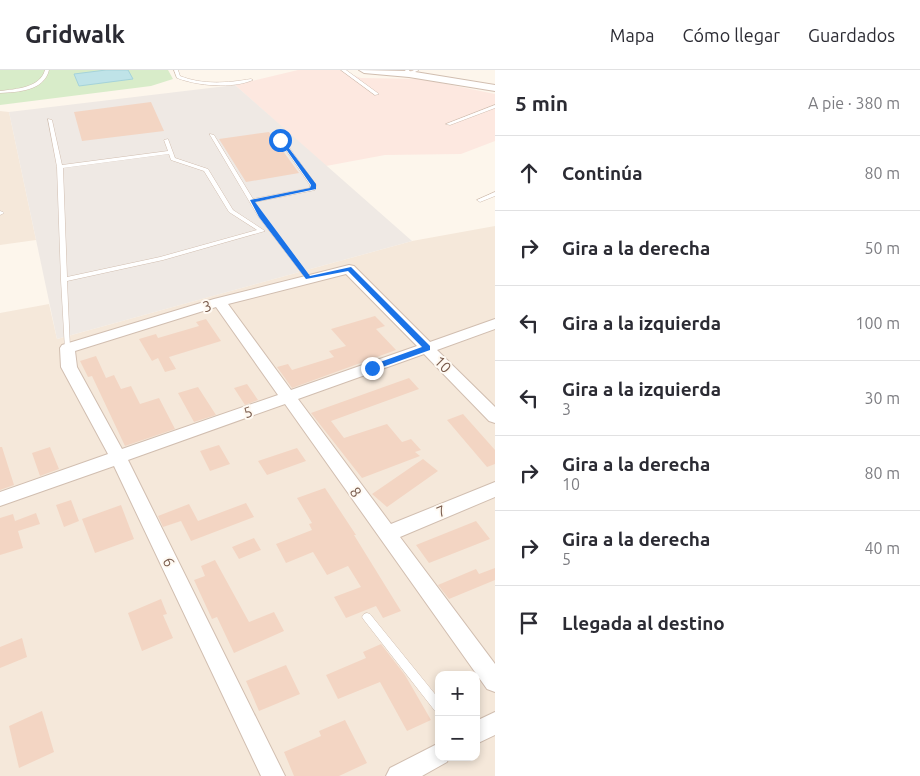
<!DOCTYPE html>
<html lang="es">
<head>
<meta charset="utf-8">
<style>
	:root { --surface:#fff; --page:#f2f2f3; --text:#2b2b33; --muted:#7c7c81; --line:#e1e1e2 }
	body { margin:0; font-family:Ubuntu,sans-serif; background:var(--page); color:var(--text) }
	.controls { position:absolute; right:15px; bottom:15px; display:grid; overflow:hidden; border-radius:10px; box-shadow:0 2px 8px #0003 }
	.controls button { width:45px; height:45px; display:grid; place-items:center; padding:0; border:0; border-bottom:1px solid var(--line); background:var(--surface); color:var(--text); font:25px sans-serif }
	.stop { position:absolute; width:15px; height:15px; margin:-11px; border:4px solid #1a73e8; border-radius:50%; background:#fff }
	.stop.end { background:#1a73e8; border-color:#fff; box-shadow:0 1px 5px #0008 }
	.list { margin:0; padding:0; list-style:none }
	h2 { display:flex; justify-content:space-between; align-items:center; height:65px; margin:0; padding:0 20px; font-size:21px }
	h2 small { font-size:16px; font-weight:400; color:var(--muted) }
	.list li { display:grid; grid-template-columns:32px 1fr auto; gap:15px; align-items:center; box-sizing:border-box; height:75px; padding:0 20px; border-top:1px solid var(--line) }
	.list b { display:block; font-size:19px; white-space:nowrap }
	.list p { margin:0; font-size:16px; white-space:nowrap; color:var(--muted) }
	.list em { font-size:16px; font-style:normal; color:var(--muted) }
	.icon { flex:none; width:28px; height:28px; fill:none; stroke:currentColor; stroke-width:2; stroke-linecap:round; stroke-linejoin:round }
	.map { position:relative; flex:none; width:495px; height:706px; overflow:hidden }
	header { display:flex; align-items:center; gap:30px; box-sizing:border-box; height:70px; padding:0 25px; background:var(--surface); border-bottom:1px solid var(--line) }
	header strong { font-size:24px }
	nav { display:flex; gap:28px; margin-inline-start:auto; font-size:18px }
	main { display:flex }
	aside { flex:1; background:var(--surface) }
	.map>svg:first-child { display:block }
</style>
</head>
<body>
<header>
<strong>Gridwalk</strong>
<nav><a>Mapa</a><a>Cómo llegar</a><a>Guardados</a></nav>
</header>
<main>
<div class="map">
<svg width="495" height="706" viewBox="0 0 495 706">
	<rect width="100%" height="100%" fill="#fdf6ec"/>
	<path fill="#f5e8da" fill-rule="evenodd" d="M0,41l9,1 27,128 -36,5z
		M495,156v550h-495v-463l49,-9 8,35 355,-98zM439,605h37v82h-37z"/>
	<path fill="#fde8e0" d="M298,0h42l21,8 61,1 73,15v47l-34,13 -76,1 -59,11 -91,-81z"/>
	<path fill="#efe9e4" d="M235,15l177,156 -355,98 -48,-227z"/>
	<path fill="#d8ecc9" d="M0,0h168l5,9 -22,7 -151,19z"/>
	<path fill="#bfe3e8" stroke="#a5d3da" d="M106,0h22l5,9 -54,7 -5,-12z"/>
	<path fill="#f3d5c3" d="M151,32l13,29 -82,10 -8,-29z
		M269,62l30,41 -53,9 -27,-43z
		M375,246l10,10 -9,3 20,21 -104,38 -15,-21 11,-3 4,6 42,-13 -5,-6 17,-5 -15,-17z
		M206,249l15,22 -52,16 7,12 -11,3 -7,-14 -6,3 -13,-22 17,-5 2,4 41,-12 -3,-4z
		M96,286l10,22 8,-3 7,14 10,-3 9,18 19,-6 16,31 -50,17 -33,-70 -4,1 -8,-16z
		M409,308l10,11 -88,32 13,17 43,-14 15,18 9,-3 10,11 -6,2 5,4 -58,22 -51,-65z
		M247,314l11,16 -13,5 -11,-17z
		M198,317l18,28 -22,7 -16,-29z
		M463,344l32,36v14l-8,3 -40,-47z
		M219,375l11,19 -20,7 -10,-20z
		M0,377h2l12,38 -14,5z
		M50,377l9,22 -19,7 -8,-23z
		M297,378l9,13 -39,14 -9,-14z
		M423,389l15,12 -51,36 -15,-13z
		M325,418l31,47h-2l47,76 -18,7 -7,-12 -30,12 -12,-21 27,-10 -13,-21 -21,9 -14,-23 -27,11 -10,-19 36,-14 -3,-6 3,-1 -15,-25z
		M71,430l8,21 -15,6 -8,-22z
		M246,433l8,14 -63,24 -10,-20 -18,6 -5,-11 31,-12 9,17z
		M121,435l13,34 -39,14 -13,-34z
		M36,443l4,11 -22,7 5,17 -23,7v-37l13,-4 2,7z
		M476,451l14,18 -61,24 -13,-18z
		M254,468l7,12 -22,9 -7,-12z
		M215,490l34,62 25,-10 10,19 -50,22 -17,-36 -5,2 -18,-39 11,-4 -4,-10z
		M495,498v12l-46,19 -11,-14 38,-16 3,5z
		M161,529l6,15 -4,1 10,23 -31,13 -14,-38z
		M22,568l5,19 -27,11v-21z
		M381,574l24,31 26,45 -24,11 -27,-49 -42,17 -12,-24 40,-17 -3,-6z
		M286,595l14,29 -41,17 -13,-30z
		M42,641l12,41 -35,16 -10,-42z
		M345,650l22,43 -28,13h-45l-10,-24 37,-16 -2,-5z"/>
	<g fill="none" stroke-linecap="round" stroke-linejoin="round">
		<defs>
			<path id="lane" d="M45,0h4c-5,21 -31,22 -49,23v-2c16,-2 40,-3 45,-21z
				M174,0h4l2,6c23,9 47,7 71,3l2,1c-21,9 -55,6 -76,-2z
				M341,0h5l33,24 -4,1z
				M405,0h4l1,2 4,-2h5l-10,5h-1z
				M495,35v3l-45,17 -4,-1z
				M48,49l4,1 10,45 106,-14 -4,-11 4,-1 7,19 33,11 25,41 32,21 -102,29 -96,21 3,67 -3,2h-2l-4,-70 -4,-113zM169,84l2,6 33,11 25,41 28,18 -97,27 -93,20 -4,-109z
				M210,64l4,1 39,64 57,-11v-3l-31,-45 2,-1h2l33,46 -1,5 -60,12 8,13 47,62v2h-4l-48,-63 -48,-81z
				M495,122v4l-15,6 -3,-2z
				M0,141l3,1 1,1 -4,2z
				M367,543l3,1 69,85v13l-4,-1 -71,-91 -2,-3 2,-3z"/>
			<path id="street" d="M359,0l50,1 86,14v6l-86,-14 -45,-4z
				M349,195l5,1 76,76 65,-23v10l-58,21 58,57v16l-6,-2 -65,-67 -126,45 93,125 104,-42v15l-95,40 95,127v28l-8,-3 -202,-285 -157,56 157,316h-24l-147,-310 -114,40v-14l108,-38 -47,-87 -1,-19 2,-3 152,-46zM346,204l71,72 -126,44 -63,-86zM216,237l62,88 -156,54 -45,-82 -2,-16z
				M495,642v23l-19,9v-23z
				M439,673v14h10l-2,5 -25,14h-36l4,-8z"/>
		</defs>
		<use href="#lane" stroke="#d1beb0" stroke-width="1"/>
		<use href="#street" stroke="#d1beb0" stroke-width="2"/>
		<use href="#lane" fill="#fff" fill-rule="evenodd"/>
		<use href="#street" fill="#fff" fill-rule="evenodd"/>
	</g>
	<path fill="#1a73e8" d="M279,69h3l34,45v5l-61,13 55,74 41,-9 79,79v4l-56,20h-5v-4l53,-19 -74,-76 -42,8 -47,-62 -9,-17 60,-12 1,-3z"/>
	<g text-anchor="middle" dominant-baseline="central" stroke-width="4" stroke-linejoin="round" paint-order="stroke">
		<g font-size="15" fill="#7a5c4d" stroke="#fffaf3">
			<text transform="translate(207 236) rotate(-17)">3</text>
			<text transform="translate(443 294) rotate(45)">10</text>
			<text transform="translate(248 342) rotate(-19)">5</text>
			<text transform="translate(356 422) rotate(54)">8</text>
			<text transform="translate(441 441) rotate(-23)">7</text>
			<text transform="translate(169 492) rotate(64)">6</text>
		</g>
	</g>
</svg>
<div class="controls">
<button>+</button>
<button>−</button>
</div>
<div class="stop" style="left:280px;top:70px"></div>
<div class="stop end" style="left:372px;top:298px"></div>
</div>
<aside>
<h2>5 min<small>A pie · 380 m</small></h2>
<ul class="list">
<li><svg class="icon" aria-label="ahead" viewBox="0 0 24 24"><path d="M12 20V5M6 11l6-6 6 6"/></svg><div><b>Continúa</b></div><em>80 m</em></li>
<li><svg class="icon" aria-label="right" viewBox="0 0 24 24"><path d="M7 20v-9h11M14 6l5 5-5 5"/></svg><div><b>Gira a la derecha</b></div><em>50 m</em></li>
<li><svg class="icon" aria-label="left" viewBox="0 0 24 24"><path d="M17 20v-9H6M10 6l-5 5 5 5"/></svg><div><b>Gira a la izquierda</b></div><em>100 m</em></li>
<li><svg class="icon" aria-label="left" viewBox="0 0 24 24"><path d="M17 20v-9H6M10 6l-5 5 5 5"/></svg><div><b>Gira a la izquierda</b><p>3</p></div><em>30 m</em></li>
<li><svg class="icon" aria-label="right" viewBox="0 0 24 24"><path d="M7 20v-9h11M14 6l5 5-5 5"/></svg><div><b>Gira a la derecha</b><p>10</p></div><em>80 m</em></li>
<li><svg class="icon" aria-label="right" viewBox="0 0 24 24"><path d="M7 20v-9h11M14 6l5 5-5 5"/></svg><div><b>Gira a la derecha</b><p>5</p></div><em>40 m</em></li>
<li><svg class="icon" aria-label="arrive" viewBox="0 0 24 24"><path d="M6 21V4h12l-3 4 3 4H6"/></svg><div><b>Llegada al destino</b></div></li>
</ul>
</aside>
</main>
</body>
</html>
